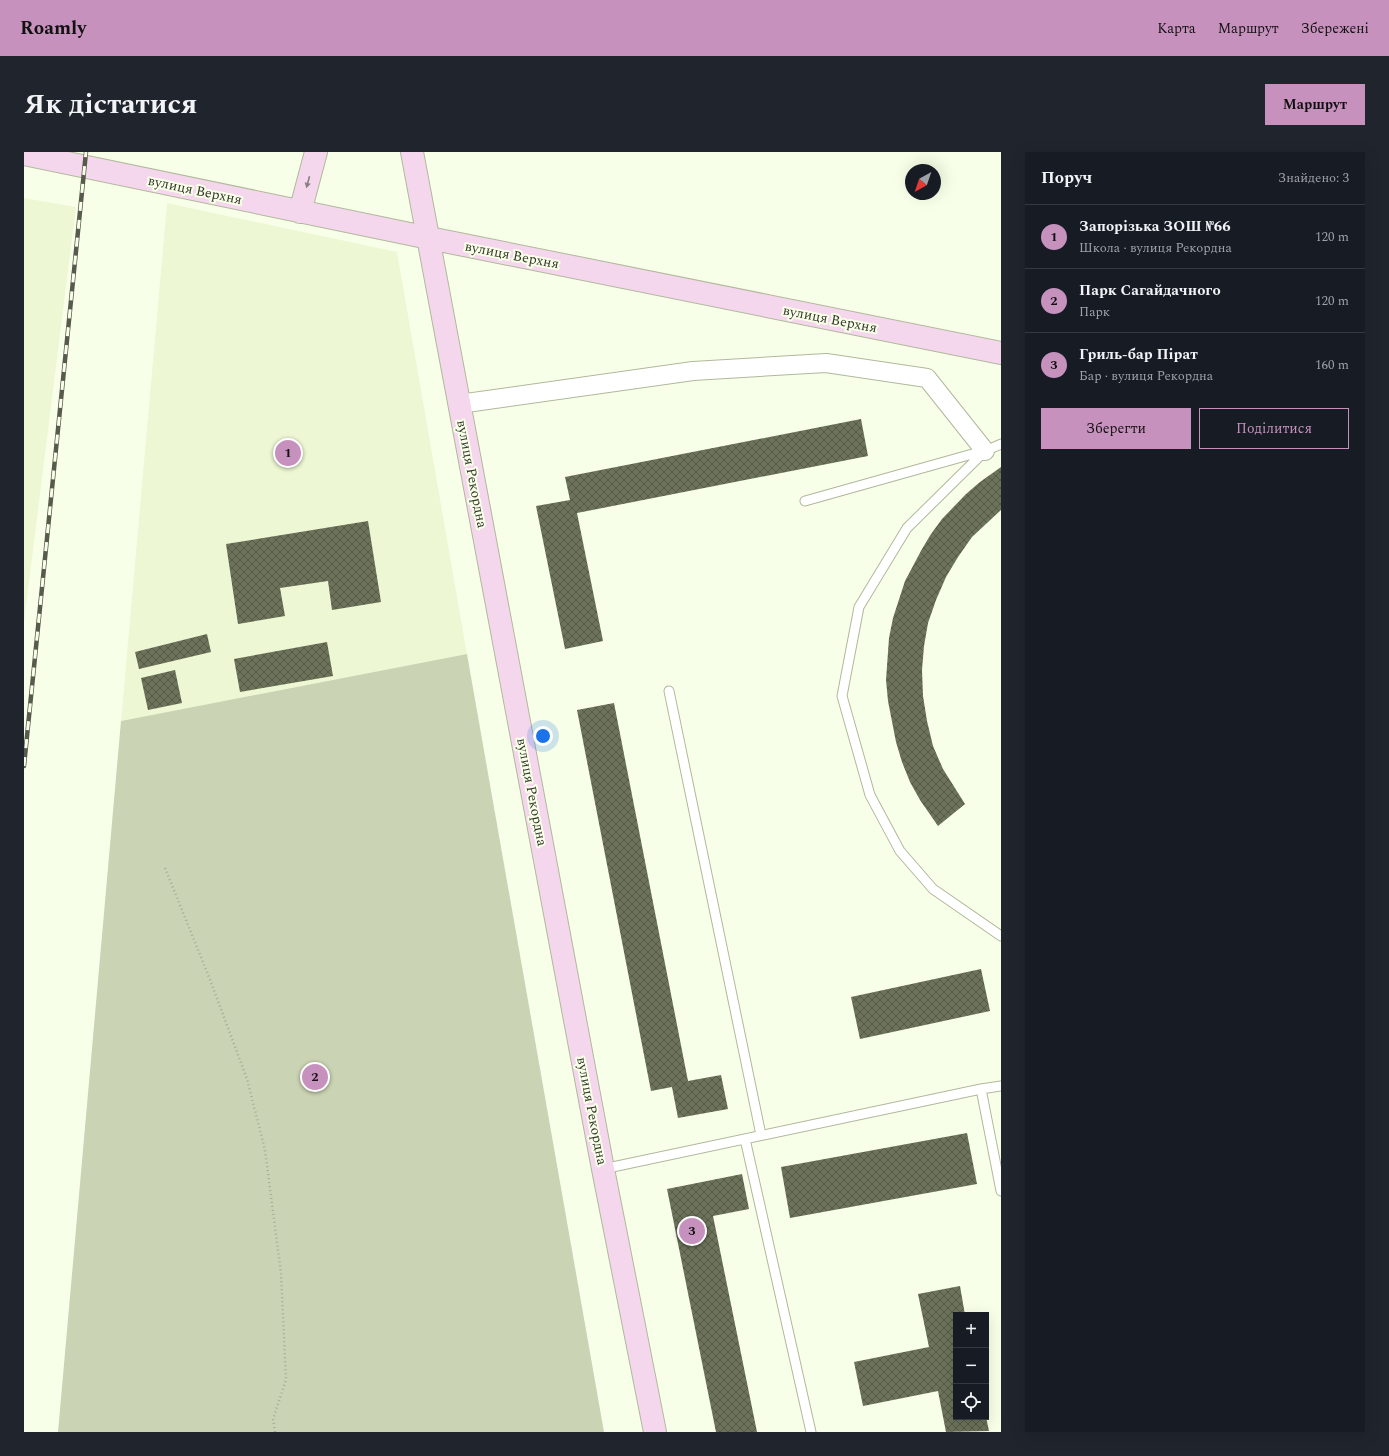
<!DOCTYPE html>
<html lang="uk">
<head>
<meta charset="utf-8">
<style>
	:root { --surface:#171b24; --page:#20242c; --text:#f1f3f6; --muted:#9ea1a6; --line:#363941; --accent:#c691bd }
	body { margin:0; font-family:Spectral,serif; background:var(--page); color:var(--text) }
	.controls { position:absolute; right:12px; bottom:12px; display:grid; overflow:hidden; border-radius:0px; box-shadow:0 4px 16px #0002 }
	.controls button { width:36px; height:36px; display:grid; place-items:center; padding:0; border:0; border-bottom:1px solid var(--line); background:var(--surface); color:var(--text); font:20px sans-serif }
	.compass { position:absolute; left:881px; top:12px; width:36px; height:36px; border-radius:50%; background:var(--surface); box-shadow:0 4px 16px #0002; rotate:220deg }
	.you { position:absolute; left:519px; top:584px; width:14px; height:14px; margin:-10px; border:3px solid #fff; border-radius:50%; background:#1a73e8; box-shadow:0 0 0 6px #1a73e833 }
	.badge { display:grid; place-items:center; width:26px; height:26px; border-radius:50%; background:var(--accent); color:#111; font-size:13px; font-weight:700 }
	.pin { position:absolute; translate:-50% -50%; border:2px solid #fff; box-shadow:0 1px 4px #0006 }
	.list { margin:0; padding:0; list-style:none }
	h2 { display:flex; justify-content:space-between; align-items:center; height:52px; margin:0; padding:0 16px; font-size:17px }
	h2 small { font-size:13px; font-weight:400; color:var(--muted) }
	.list li { display:grid; grid-template-columns:26px 1fr auto; gap:12px; align-items:center; box-sizing:border-box; height:64px; padding:0 16px; border-top:1px solid var(--line) }
	.list b { display:block; font-size:15px; white-space:nowrap }
	.list p { margin:0; font-size:13px; white-space:nowrap; color:var(--muted) }
	.list em { font-size:13px; font-style:normal; color:var(--muted) }
	.actions { display:flex; gap:8px; padding:12px 16px }
	.actions a { flex:1; padding:9px 0; border:1px solid var(--accent); border-radius:0px; text-align:center; font-size:14px; color:var(--accent) }
	.actions .main { background:var(--accent); color:#111 }
	.icon { flex:none; width:22px; height:22px; fill:none; stroke:currentColor; stroke-width:2; stroke-linecap:round; stroke-linejoin:round }
	.map { position:relative; flex:none; width:977px; height:1280px; overflow:hidden; border-radius:0px }
	header { display:flex; align-items:center; gap:24px; box-sizing:border-box; height:56px; padding:0 20px; background:var(--accent); color:#111 }
	header strong { font-size:19px }
	nav { display:flex; gap:22px; margin-inline-start:auto; font-size:14px }
	.intro { display:flex; align-items:center; justify-content:space-between; box-sizing:border-box; height:96px; padding:0 24px }
	h1 { margin:0; font-size:28px }
	.button { padding:10px 18px; border-radius:0px; background:var(--accent); color:#111; font-size:14px; font-weight:700 }
	main { display:flex; gap:24px; padding:0 24px }
	aside { flex:1; background:var(--surface); border-radius:0px; box-shadow:0 4px 16px #0002 }
	.map>svg:first-child { display:block }
</style>
</head>
<body>
<header>
<strong>Roamly</strong>
<nav><a>Карта</a><a>Маршрут</a><a>Збережені</a></nav>
</header>
<div class="intro"><h1>Як дістатися</h1><a class="button">Маршрут</a></div>
<main>
<div class="map">
<svg width="977" height="1280" viewBox="0 0 977 1280">
	<defs>
		<pattern id="building-cross-hatch" width="8" height="8" patternUnits="userSpaceOnUse"><rect width="8" height="8" fill="#6c735a"/><path d="M0 0l8 8M0 8l8-8" fill="none" stroke="#555a47"/></pattern>
	</defs>
	<rect width="100%" height="100%" fill="#f8ffe8"/>
	<path fill="#edf7d3" d="M0,46l52,9 -52,415z
		M143,51l230,49 70,402 -346,67z"/>
	<path fill="#cad3b4" d="M443,502l137,778h-546l63,-711z"/>
	<path fill="url(#building-cross-hatch)" d="M837,267l7,37 -291,57 26,128 -38,8 -29,-143 34,-6 -5,-23z
		M977,315v43l-29,27 -14,20 -12,20 -10,23 -8,23 -4,23 -2,24 1,26 4,25 6,25 10,23 22,35 -27,22 -18,-26 -10,-18 -8,-20 -6,-20 -8,-41 -2,-21 3,-42 4,-20 12,-37 17,-32 9,-15 11,-15 24,-25 14,-12z
		M344,369l13,81 -49,8 -4,-29 -48,7 5,28 -47,8 -12,-80z
		M183,482l4,18 -72,17 -4,-17z
		M303,490l6,34 -93,16 -6,-33z
		M151,518l7,33 -34,7 -7,-32z
		M590,551l74,378 33,-6 7,34 -50,9 -6,-31 -21,4 -74,-381z
		M957,817l9,42 -130,28 -9,-42z
		M943,981l10,51 -187,34 -9,-51z
		M718,1022l7,35 -36,7 44,216h-41l-49,-243z
		M936,1134l5,29h-9v102h30l3,14 -43,1 -8,-41 -75,15 -9,-44 75,-15 -11,-53z"/>
	<g fill="none" stroke-linecap="round" stroke-linejoin="round">
		<defs>
			<path id="lane" d="M977,292l-16,7 -78,77 -48,79 -17,89 28,99 30,56 33,38 68,47
				M781,349l178,-50
				M645,539l92,444
				M957,937l20,102
				M721,987l66,293
				M579,1017l378,-80 20,-3"/>
			<path id="street" d="M435,252l234,-33 133,-8 101,15 58,73"/>
			<path id="secondary" d="M388,0l191,1017 52,263
				M0,2l405,84 572,115
				M276,60l16,-60"/>
		</defs>
		<use href="#lane" stroke="#b0b89c" stroke-width="11"/>
		<use href="#street" stroke="#b0b89c" stroke-width="20"/>
		<use href="#secondary" stroke="#b0b89c" stroke-width="24"/>
		<path stroke="#a6ab99" stroke-width="2.5" stroke-dasharray="1 3" stroke-linecap="butt" d="M141,716l44,109 38,102 18,71 16,123 5,107 -13,39 2,13"/>
		<use href="#lane" stroke="#fff" stroke-width="9"/>
		<use href="#street" stroke="#fff" stroke-width="18"/>
		<use href="#secondary" stroke="#f4d7ec" stroke-width="22"/>
		<defs>
			<path id="rail" d="M0,614l62,-614"/>
		</defs>
		<use href="#rail" stroke="#575a4d" stroke-width="4.5"/>
		<use href="#rail" stroke="#f8ffe8" stroke-width="3" stroke-dasharray="9" stroke-linecap="butt"/>
	</g>
	<defs><path id="oneway-solid" d="M-6-.8H1V-3.2L6.5 0L1 3.2V.8H-6Z"/></defs>
	<use fill="#8a7f82" href="#oneway-solid" transform="translate(284 30) rotate(105)"/>
	<g text-anchor="middle" dominant-baseline="central" stroke-width="4" stroke-linejoin="round" paint-order="stroke">
		<g font-size="14" fill="#34372c" stroke="#f8ffe8">
			<text transform="translate(171 38) rotate(12)">вулиця Верхня</text>
			<text transform="translate(488 103) rotate(11)">вулиця Верхня</text>
			<text transform="translate(806 167) rotate(11)">вулиця Верхня</text>
			<text transform="translate(448 322) rotate(79)">вулиця Рекордна</text>
			<text transform="translate(508 640) rotate(79)">вулиця Рекордна</text>
			<text transform="translate(568 959) rotate(79)">вулиця Рекордна</text>
		</g>
	</g>
</svg>
<div class="controls">
<button>+</button>
<button>−</button>
<button><svg class="icon" aria-label="locate" viewBox="0 0 24 24"><circle cx="12" cy="12" r="6"/><path d="M12 2v4M12 18v4M2 12h4M18 12h4"/></svg></button>
</div>
<svg class="compass" viewBox="-18 -18 36 36"><path d="M0-13l5 13h-10z" fill="#e53935"/><path d="M0 13l5-13h-10z" fill="#9ea1a6"/></svg>
<div class="you"></div>
<div class="pin badge" style="left:264px;top:301px">1</div>
<div class="pin badge" style="left:291px;top:925px">2</div>
<div class="pin badge" style="left:668px;top:1079px">3</div>
</div>
<aside>
<h2>Поруч<small>Знайдено: 3</small></h2>
<ul class="list">
<li><span class="badge">1</span><div><b>Запорізька ЗОШ №66</b><p>Школа · вулиця Рекордна</p></div><em>120 m</em></li>
<li><span class="badge">2</span><div><b>Парк Сагайдачного</b><p>Парк</p></div><em>120 m</em></li>
<li><span class="badge">3</span><div><b>Гриль-бар Пірат</b><p>Бар · вулиця Рекордна</p></div><em>160 m</em></li>
</ul>
<div class="actions"><a class="main">Зберегти</a><a>Поділитися</a></div>
</aside>
</main>
</body>
</html>
